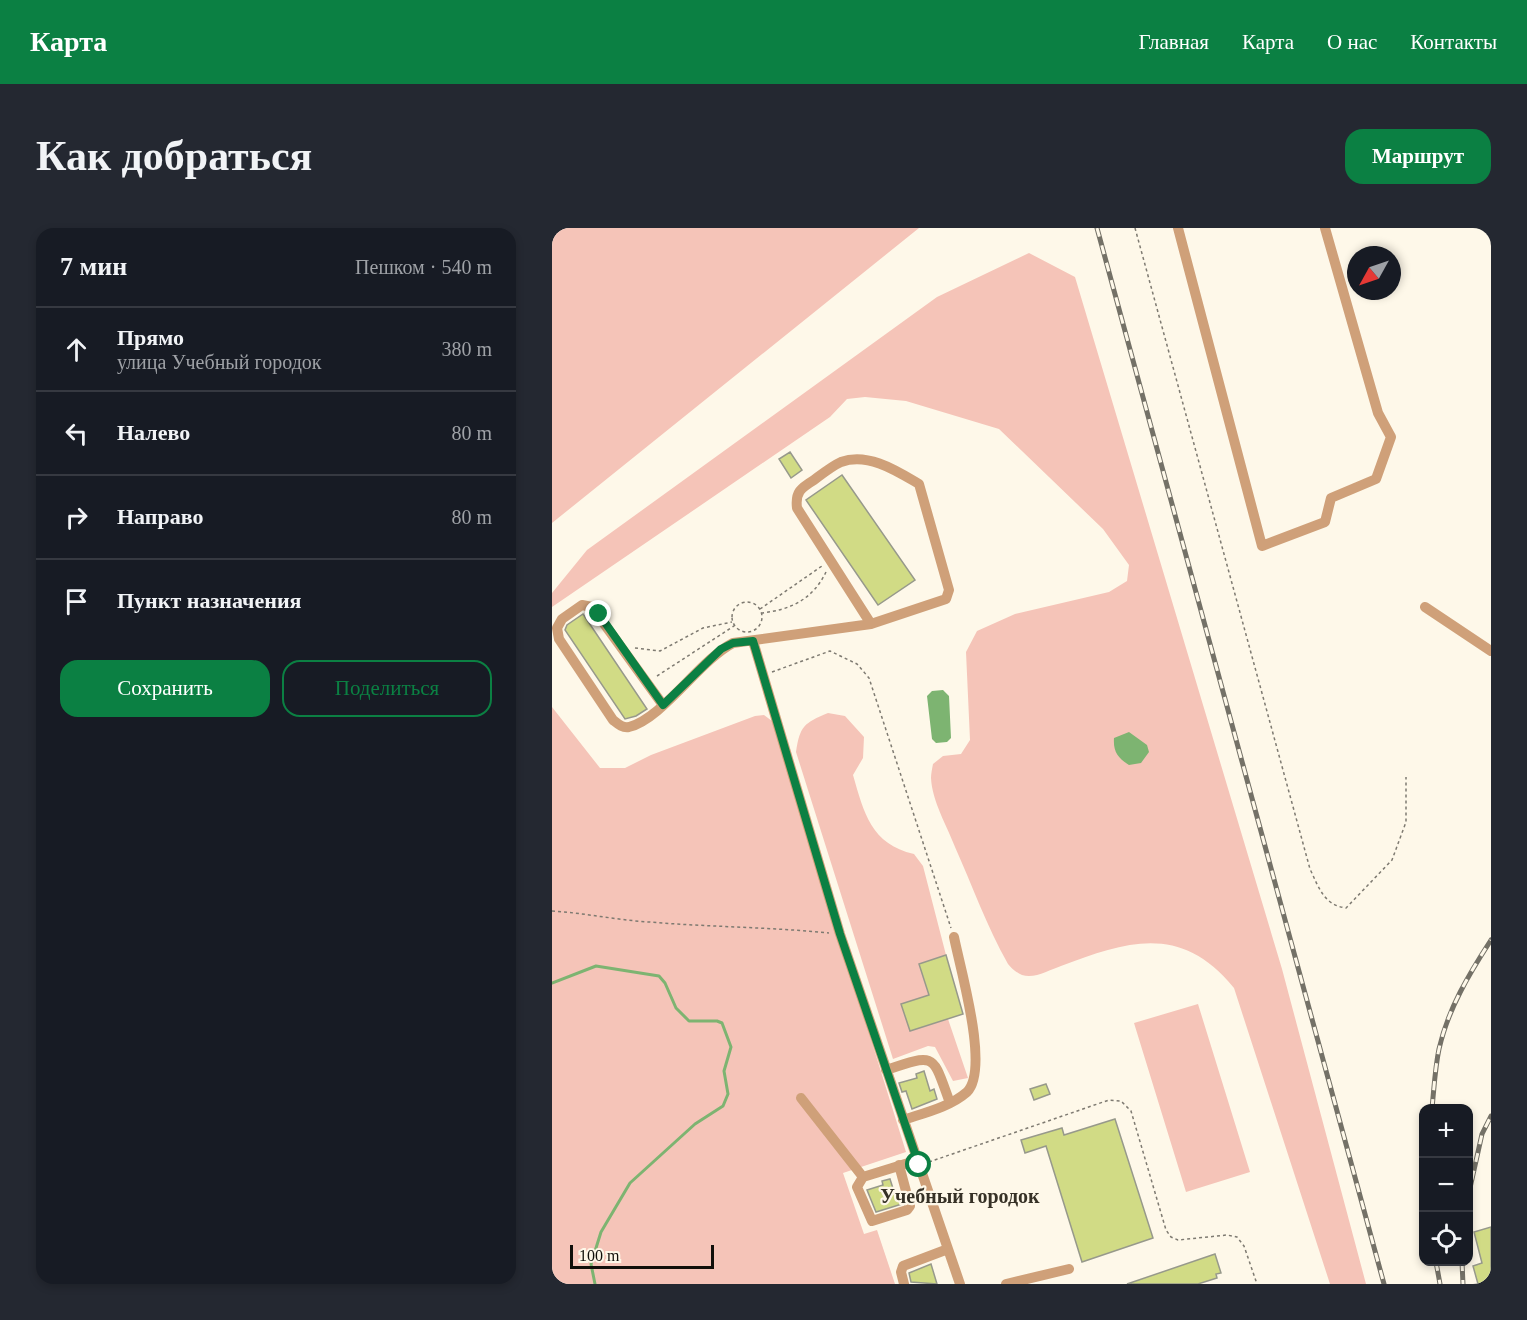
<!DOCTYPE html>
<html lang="ru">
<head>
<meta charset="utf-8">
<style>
	:root { --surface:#171b24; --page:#242831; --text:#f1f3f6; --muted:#9ea1a6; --line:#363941; --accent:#0b8043 }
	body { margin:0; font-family:Georgia,serif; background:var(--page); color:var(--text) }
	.controls { position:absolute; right:18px; bottom:18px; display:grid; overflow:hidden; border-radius:12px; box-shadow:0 3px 9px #0003 }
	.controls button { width:54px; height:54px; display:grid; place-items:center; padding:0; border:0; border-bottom:2px solid var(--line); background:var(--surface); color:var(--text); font:30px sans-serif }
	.compass { position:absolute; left:795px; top:18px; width:54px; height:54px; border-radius:50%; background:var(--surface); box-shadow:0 3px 9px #0003; rotate:230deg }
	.scale { position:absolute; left:18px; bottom:15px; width:144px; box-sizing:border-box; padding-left:6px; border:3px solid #110f0a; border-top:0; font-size:16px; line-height:21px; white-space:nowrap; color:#110f0a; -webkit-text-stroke:4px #fef8e9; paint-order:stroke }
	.stop { position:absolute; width:18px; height:18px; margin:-14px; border:4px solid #0b8043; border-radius:50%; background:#fff }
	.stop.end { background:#0b8043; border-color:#fff; box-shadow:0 2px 6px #0008 }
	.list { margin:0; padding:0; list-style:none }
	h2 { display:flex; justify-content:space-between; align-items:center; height:78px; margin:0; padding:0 24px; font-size:26px }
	h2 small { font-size:20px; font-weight:400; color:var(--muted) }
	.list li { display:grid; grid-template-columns:39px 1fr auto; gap:18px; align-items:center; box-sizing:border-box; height:84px; padding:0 24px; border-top:2px solid var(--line) }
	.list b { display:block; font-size:22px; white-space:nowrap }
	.list p { margin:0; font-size:20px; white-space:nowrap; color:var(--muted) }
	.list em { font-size:20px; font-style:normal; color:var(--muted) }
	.actions { display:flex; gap:12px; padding:18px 24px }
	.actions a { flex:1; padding:14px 0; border:2px solid var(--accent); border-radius:18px; text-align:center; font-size:21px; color:var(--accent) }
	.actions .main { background:var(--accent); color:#fff }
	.icon { flex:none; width:33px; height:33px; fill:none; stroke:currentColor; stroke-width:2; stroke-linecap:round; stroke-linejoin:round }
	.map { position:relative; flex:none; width:939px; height:1056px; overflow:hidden; border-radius:18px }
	header { display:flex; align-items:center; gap:36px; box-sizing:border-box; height:84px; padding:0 30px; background:var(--accent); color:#fff }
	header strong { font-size:28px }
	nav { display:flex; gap:33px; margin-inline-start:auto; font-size:21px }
	.intro { display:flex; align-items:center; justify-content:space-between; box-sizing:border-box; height:144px; padding:0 36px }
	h1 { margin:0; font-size:42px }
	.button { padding:15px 27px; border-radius:18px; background:var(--accent); color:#fff; font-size:21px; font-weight:700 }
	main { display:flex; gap:36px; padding:0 36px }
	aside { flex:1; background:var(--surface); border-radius:18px; box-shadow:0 3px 9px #0003 }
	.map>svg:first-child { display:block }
</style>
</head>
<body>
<header>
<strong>Карта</strong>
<nav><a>Главная</a><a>Карта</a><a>О нас</a><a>Контакты</a></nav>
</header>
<div class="intro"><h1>Как добраться</h1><a class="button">Маршрут</a></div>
<main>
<aside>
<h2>7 мин<small>Пешком · 540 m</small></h2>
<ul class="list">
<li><svg class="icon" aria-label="ahead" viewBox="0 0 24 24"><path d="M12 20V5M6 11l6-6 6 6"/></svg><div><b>Прямо</b><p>улица Учебный городок</p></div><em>380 m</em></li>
<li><svg class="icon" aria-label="left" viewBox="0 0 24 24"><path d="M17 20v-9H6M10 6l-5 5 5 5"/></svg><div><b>Налево</b></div><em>80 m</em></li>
<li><svg class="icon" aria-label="right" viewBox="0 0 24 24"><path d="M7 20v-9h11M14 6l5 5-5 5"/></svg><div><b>Направо</b></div><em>80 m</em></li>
<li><svg class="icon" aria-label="arrive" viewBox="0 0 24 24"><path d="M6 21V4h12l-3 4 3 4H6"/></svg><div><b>Пункт назначения</b></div></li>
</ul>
<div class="actions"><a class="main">Сохранить</a><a>Поделиться</a></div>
</aside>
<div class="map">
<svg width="939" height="1056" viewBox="0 0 939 1056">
	<rect width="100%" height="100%" fill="#fef8e9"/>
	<path fill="#f5c4b8" d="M0,0h367l-367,295z
		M477,25l46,24 207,692 84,315h-36l-96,-296c-52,-64 -105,-48 -173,-22 -12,4 -26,13 -39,9 -5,-2 -11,-7 -14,-11 -21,-37 -36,-79 -53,-117 -8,-21 -23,-46 -24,-69 0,-4 1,-9 2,-14l10,-8 18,-2 9,-14 -4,-88 11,-21 38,-17 94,-22 18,-11 2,-16 -26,-36 -104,-100 -93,-28 -41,-4 -18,2 -17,18 -278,190v-14l35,-43 350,-253z
		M0,479l48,61h25l26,-13 104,-39 9,-1 8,6 134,431 -63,21 21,61 13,-4 18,54h-343z
		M276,485l17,3 19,21 -1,21 -10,17c11,38 18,69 61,79l9,12 23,89 -27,9 10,31 -19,36 38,-12 20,59 -15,3 -18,-34 -7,-1 -35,13 -97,-307c4,-26 8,-29 32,-39z
		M646,776l52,168 -64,20 -52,-169z"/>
	<path fill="#7db471" d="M391,462l6,6 2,42 -4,4 -11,1 -4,-4 -5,-43 5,-5z
		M577,504l18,13 2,7 -8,11 -12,2c-11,-7 -16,-13 -15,-27z"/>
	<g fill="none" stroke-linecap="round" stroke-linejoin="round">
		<path stroke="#7db471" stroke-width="3" d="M0,755l44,-17 63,10 6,7 11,25 13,13h28l5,2 9,24 -7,24 4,23 -5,12 -28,18 -65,59 -29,49 -10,32 4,20"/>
	</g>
	<path fill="#d1db85" stroke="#97998b" stroke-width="1.5" d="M238,224l12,18 -11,8 -12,-19z
		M290,247l73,105 -37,25 -72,-105z
		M31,386l64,95 -11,7 -11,3 -60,-89 2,-5z
		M394,727l17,59 -53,17 -9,-27 28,-9 -10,-31z
		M372,843l6,20 4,-2 3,10 -25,10 -6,-18 -4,1 -3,-9 18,-5 -1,-4z
		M494,856l4,10 -16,6 -4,-11z
		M563,891l38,119 -71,24 -36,-116 -21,7 -4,-13 41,-12 2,7z
		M338,951l6,19 4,-1 2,7 -26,8 -9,-22 16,-5 -1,-4z
		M939,999v57h-13l-5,-18 9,-3 -8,-31z
		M663,1026l6,19 -5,1 1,4 -19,6h-71z
		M379,1036l6,20 -26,-2 -2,-9z"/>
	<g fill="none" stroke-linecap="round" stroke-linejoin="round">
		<path stroke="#7e7a71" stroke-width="1.5" stroke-dasharray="3 3" stroke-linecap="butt" d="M583,0l175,641c9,19 14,36 36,39l46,-48 14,-38v-45
			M180 389a15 15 0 1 1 30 0a15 15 0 1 1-30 0Z
			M208,381l62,-43
			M209,385c30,-3 52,-14 65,-41
			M83,420l25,3 43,-23 29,-6
			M220,444l58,-21 27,13 12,14 82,250
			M105,448l77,-50
			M0,683c33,2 64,9 97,11 60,5 120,5 180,11
			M377,934l180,-62 12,1 10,10 35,119 5,7 7,3 49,-5 10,2 7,9 13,38"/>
		<path stroke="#cfa079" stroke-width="10" d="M626,0l84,318 63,-24 6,-24 45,-19 15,-42 -13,-24 -53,-185
			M873,379l66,44
			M201,413l87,293 120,350
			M111,477l-71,-98 -10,-2 -20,14 -5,9 2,11 54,81c5,4 9,8 16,7 33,-8 71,-67 104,-84l138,-19 75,-25 3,-9 -30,-106c-22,-13 -51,-32 -78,-22 -9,4 -19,12 -27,18 -13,8 -19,12 -17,28l74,116
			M334,842c51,-17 46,-16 64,33
			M249,870l62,79 -6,10 15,34 35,-11 3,-4 -11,-41
			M351,892c21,-7 47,-13 64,-28 23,-23 -7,-124 -13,-155
			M311,949l55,-17
			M352,1056l-3,-12 2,-6 45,-17
			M454,1056l63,-15"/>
		<defs>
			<path id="rail" d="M545,0l287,1056
				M880,880c2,-19 3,-40 7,-59 9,-40 30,-75 52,-109
				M916,969l14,-63 9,-18
				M884,1034l4,22
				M910,1034l1,22"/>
		</defs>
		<use href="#rail" stroke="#747167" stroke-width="5"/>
		<use href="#rail" stroke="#fef8e9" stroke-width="3" stroke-dasharray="9" stroke-linecap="butt"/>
	</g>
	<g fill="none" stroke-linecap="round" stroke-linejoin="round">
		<path stroke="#0b8043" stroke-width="8" d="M47,386l64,91 58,-56 12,-6 20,-2 87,293 79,231"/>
	</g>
	<g text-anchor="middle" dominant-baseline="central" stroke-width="4.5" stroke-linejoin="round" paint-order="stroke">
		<g font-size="20" font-weight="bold" fill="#363126" stroke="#fef8e9">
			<text x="408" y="968">Учебный городок</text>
		</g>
	</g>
</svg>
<div class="controls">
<button>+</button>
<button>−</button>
<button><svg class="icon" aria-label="locate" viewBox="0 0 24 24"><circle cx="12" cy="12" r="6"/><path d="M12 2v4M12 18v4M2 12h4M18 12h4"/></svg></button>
</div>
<svg class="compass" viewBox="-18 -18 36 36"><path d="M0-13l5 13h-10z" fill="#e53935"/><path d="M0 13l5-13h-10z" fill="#9ea1a6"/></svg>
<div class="scale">100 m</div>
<div class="stop" style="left:367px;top:937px"></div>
<div class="stop end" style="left:47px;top:386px"></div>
</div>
</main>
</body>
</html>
